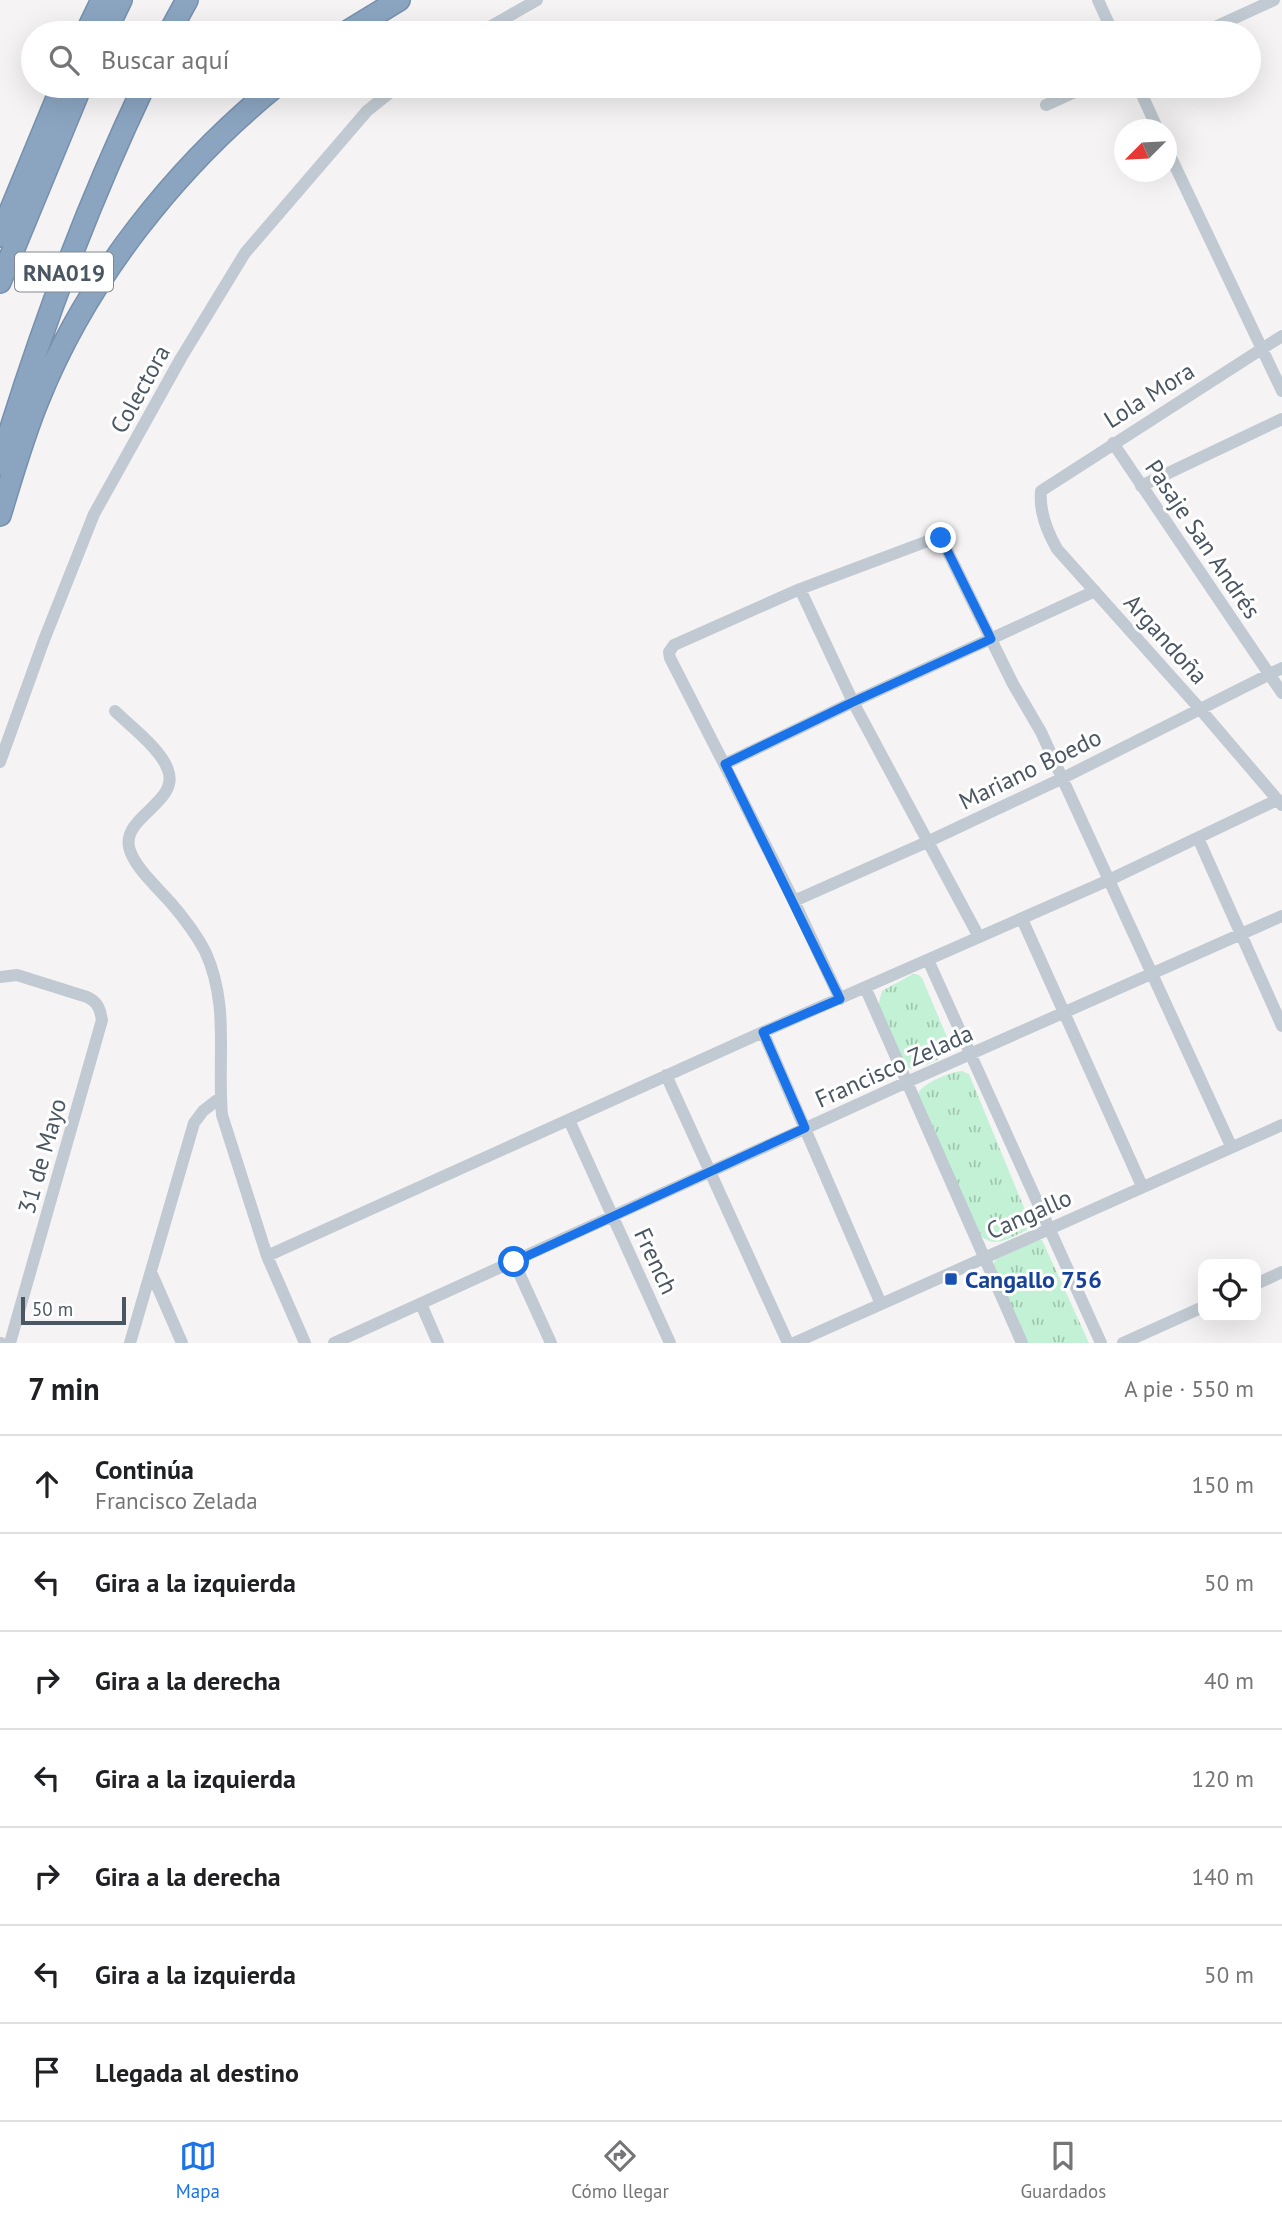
<!DOCTYPE html>
<html lang="es">
<head>
<meta charset="utf-8">
<style>
	:root { --surface:#fff; --page:#f2f2f2; --text:#202124; --muted:#757577; --line:#e0e0e0; --accent:#1a73e8 }
	body { margin:0; font-family:"PT Sans",sans-serif; background:var(--page); color:var(--text) }
	.controls { position:absolute; right:21px; bottom:21px; display:grid; overflow:hidden; border-radius:14px; box-shadow:0 7px 28px #0002 }
	.controls button { width:63px; height:63px; display:grid; place-items:center; padding:0; border:0; border-bottom:2px solid var(--line); background:var(--surface); color:var(--text); font:35px sans-serif }
	.compass { position:absolute; left:1114px; top:119px; width:63px; height:63px; border-radius:50%; background:var(--surface); box-shadow:0 7px 28px #0002; rotate:246deg }
	.scale { position:absolute; left:21px; bottom:18px; width:105px; box-sizing:border-box; padding-left:7px; border:4px solid #4a5661; border-top:0; font-size:19px; line-height:24px; white-space:nowrap; color:#4a5661; -webkit-text-stroke:5px #fff; paint-order:stroke }
	.stop { position:absolute; width:21px; height:21px; margin:-16px; border:5px solid #1a73e8; border-radius:50%; background:#fff }
	.stop.end { background:#1a73e8; border-color:#fff; box-shadow:0 2px 7px #0008 }
	.list { margin:0; padding:0; list-style:none }
	h2 { display:flex; justify-content:space-between; align-items:center; height:91px; margin:0; padding:0 28px; font-size:30px }
	h2 small { font-size:23px; font-weight:400; color:var(--muted) }
	.list li { display:grid; grid-template-columns:46px 1fr auto; gap:21px; align-items:center; box-sizing:border-box; height:98px; padding:0 28px; border-top:2px solid var(--line) }
	.list b { display:block; font-size:26px; white-space:nowrap }
	.list p { margin:0; font-size:23px; white-space:nowrap; color:var(--muted) }
	.list em { font-size:23px; font-style:normal; color:var(--muted) }
	.icon { flex:none; width:38px; height:38px; fill:none; stroke:currentColor; stroke-width:2; stroke-linecap:round; stroke-linejoin:round }
	.map { position:relative; flex:none; width:1282px; height:1343px; overflow:hidden }
	.search { position:absolute; background:var(--surface); box-shadow:0 7px 28px #0002; left:21px; right:21px; top:21px; height:77px; display:flex; align-items:center; gap:18px; box-sizing:border-box; padding:0 24px; border-radius:38px; color:var(--muted); font-size:26px }
	.sheet { height:777px; background:var(--surface) }
	nav { display:flex; justify-content:space-around; align-items:center; box-sizing:border-box; height:98px; border-top:2px solid var(--line); background:var(--surface); font-size:19px; color:var(--muted) }
	nav a { display:grid; justify-items:center; gap:4px }
	nav .on { color:var(--accent) }
	.map>svg:first-child { display:block }
</style>
</head>
<body>
<div class="map">
<svg width="1282" height="1343" viewBox="0 0 1282 1343">
	<defs>
		<pattern id="park-tufts" width="24" height="20" patternUnits="userSpaceOnUse" patternTransform="scale(1.75)"><rect width="24" height="20" fill="#c3f1d5"/><path d="M3 7l-1-3M5 7V3M7 7l1-3M15 17l-1-3M17 17v-4M19 17l1-3" fill="none" stroke="#a0c6b0"/></pattern>
	</defs>
	<rect width="100%" height="100%" fill="#f5f3f3"/>
	<path fill="url(#park-tufts)" d="M913,974l6,1 3,3 28,66c-2,15 -25,22 -39,25l-7,-4 -26,-59 4,-15z
		M962,1071l7,3 61,148 -3,8c-16,7 -32,20 -47,5l-61,-137v-7c10,-10 30,-19 43,-20z
		M1037,1240h5l47,103h-62l-34,-74 1,-7 3,-3z"/>
	<g fill="none" stroke-linecap="round" stroke-linejoin="round">
		<defs>
			<path id="highway" d="M86,33l16,-33
				M105,33l16,-33
				M169,33l18,-33
				M345,33l54,-33
				M0,236l62,-150
				M0,282l81,-196
				M0,464c39,-130 86,-256 144,-378
				M0,515c12,-39 23,-79 39,-117 48,-119 137,-231 237,-312"/>
		</defs>
		<use href="#highway" stroke="#7690ad" stroke-width="24"/>
		<path stroke="#c1cad2" stroke-width="12" d="M1098,0l15,33
			M479,33l58,-33
			M1202,33l72,-33
			M1138,86l20,44
			M1046,105l42,-19
			M1166,147l116,244
			M1113,443l169,250
			M1141,486l141,-67
			M800,589l53,113 126,235
			M115,711c16,16 46,38 53,59 12,32 -45,46 -39,77 4,19 29,41 42,56 12,14 25,31 34,48 25,54 12,107 17,164l45,141 38,87
			M0,762l44,-122 50,-126 87,-156 64,-105 122,-142 31,-25
			M725,764l128,-62 242,-111
			M1282,805l-82,-96 -143,-160c-10,-18 -18,-37 -16,-58l241,-155
			M1198,838l84,188
			M794,901l133,-59 136,-64 219,-110
			M1022,919l120,267
			M928,960l173,383
			M0,977l17,-2 70,22c11,5 13,12 15,23l-92,323
			M865,987l157,356
			M840,999l-46,-98 -124,-243 -1,-6 5,-7 126,-56 136,-51h5l72,146 28,48 190,414
			M763,1032l118,272
			M666,1075l122,268
			M569,1120l101,223
			M267,1256l496,-224 346,-152 168,-80
			M514,1262l37,81
			M151,1272l31,71
			M1256,1284l26,-12
			M421,1304l17,39
			M0,1343h1
			M130,1343l64,-220 9,-12 18,-14
			M334,1343l573,-261 375,-166
			M794,1343l488,-218
			M1123,1343l80,-36"/>
		<use href="#highway" stroke="#8ba5c1" stroke-width="21"/>
	</g>
	<g fill="none" stroke-linecap="round" stroke-linejoin="round">
		<path stroke="#1a73e8" stroke-width="9" d="M514,1262l291,-134 -42,-96 77,-33 -115,-235 128,-62 138,-63 -50,-101"/>
	</g>
	<rect fill="#1a4fb4" stroke="#fff" stroke-width="2.5" x="944" y="1272" width="14" height="14" rx="3.5"/>
	<g text-anchor="middle" dominant-baseline="central" stroke-width="6" stroke-linejoin="round" paint-order="stroke">
		<rect fill="#fff" stroke="#808990" stroke-width="2" x="15" y="252.5" width="98" height="39" rx="5"/>
		<g font-size="23" font-weight="bold" fill="#4a5661">
			<text x="64" y="272">RNA019</text>
		</g>
		<g font-size="24" fill="#4a5661" stroke="#fff">
			<text transform="translate(140 389) rotate(-61)">Colectora</text>
			<text transform="translate(1149 395) rotate(-32)">Lola Mora</text>
			<text transform="translate(1203 539) rotate(56)">Pasaje San Andrés</text>
			<text transform="translate(1166 639) rotate(48)">Argandoña</text>
			<text transform="translate(1030 769) rotate(-26)">Mariano Boedo</text>
			<text transform="translate(894 1066) rotate(-24)">Francisco Zelada</text>
			<text transform="translate(42 1156) rotate(-74)">31 de Mayo</text>
			<text transform="translate(1029 1214) rotate(-24)">Cangallo</text>
			<text transform="translate(656 1261) rotate(65)">French</text>
		</g>
		<g font-size="24" font-weight="bold" fill="#164399" stroke="#fff" text-anchor="start">
			<text x="965" y="1279">Cangallo 756</text>
		</g>
	</g>
</svg>
<div class="controls">
<button><svg class="icon" aria-label="locate" viewBox="0 0 24 24"><circle cx="12" cy="12" r="6"/><path d="M12 2v4M12 18v4M2 12h4M18 12h4"/></svg></button>
</div>
<svg class="compass" viewBox="-18 -18 36 36"><path d="M0-13l5 13h-10z" fill="#e53935"/><path d="M0 13l5-13h-10z" fill="#757577"/></svg>
<div class="scale">50 m</div>
<div class="stop" style="left:514px;top:1262px"></div>
<div class="stop end" style="left:941px;top:538px"></div>
<div class="search"><svg class="icon" aria-label="search" viewBox="0 0 24 24"><circle cx="10" cy="10" r="6"/><path d="M15 15l6 6"/></svg>Buscar aquí</div>
</div>
<section class="sheet">
<h2>7 min<small>A pie · 550 m</small></h2>
<ul class="list">
<li><svg class="icon" aria-label="ahead" viewBox="0 0 24 24"><path d="M12 20V5M6 11l6-6 6 6"/></svg><div><b>Continúa</b><p>Francisco Zelada</p></div><em>150 m</em></li>
<li><svg class="icon" aria-label="left" viewBox="0 0 24 24"><path d="M17 20v-9H6M10 6l-5 5 5 5"/></svg><div><b>Gira a la izquierda</b></div><em>50 m</em></li>
<li><svg class="icon" aria-label="right" viewBox="0 0 24 24"><path d="M7 20v-9h11M14 6l5 5-5 5"/></svg><div><b>Gira a la derecha</b></div><em>40 m</em></li>
<li><svg class="icon" aria-label="left" viewBox="0 0 24 24"><path d="M17 20v-9H6M10 6l-5 5 5 5"/></svg><div><b>Gira a la izquierda</b></div><em>120 m</em></li>
<li><svg class="icon" aria-label="right" viewBox="0 0 24 24"><path d="M7 20v-9h11M14 6l5 5-5 5"/></svg><div><b>Gira a la derecha</b></div><em>140 m</em></li>
<li><svg class="icon" aria-label="left" viewBox="0 0 24 24"><path d="M17 20v-9H6M10 6l-5 5 5 5"/></svg><div><b>Gira a la izquierda</b></div><em>50 m</em></li>
<li><svg class="icon" aria-label="arrive" viewBox="0 0 24 24"><path d="M6 21V4h12l-3 4 3 4H6"/></svg><div><b>Llegada al destino</b></div></li>
</ul>
</section>
<nav>
<a class="on"><svg class="icon" aria-label="map" viewBox="0 0 24 24"><path d="M3 6l6-2 6 2 6-2v14l-6 2-6-2-6 2zM9 4v14M15 6v14"/></svg>Mapa</a>
<a><svg class="icon" aria-label="directions" viewBox="0 0 24 24"><path d="M12 3l9 9-9 9-9-9zM9 14v-3h6M13 9l2 2-2 2"/></svg>Cómo llegar</a>
<a><svg class="icon" aria-label="saved" viewBox="0 0 24 24"><path d="M7 4h10v16l-5-4-5 4z"/></svg>Guardados</a>
</nav>
</body>
</html>
